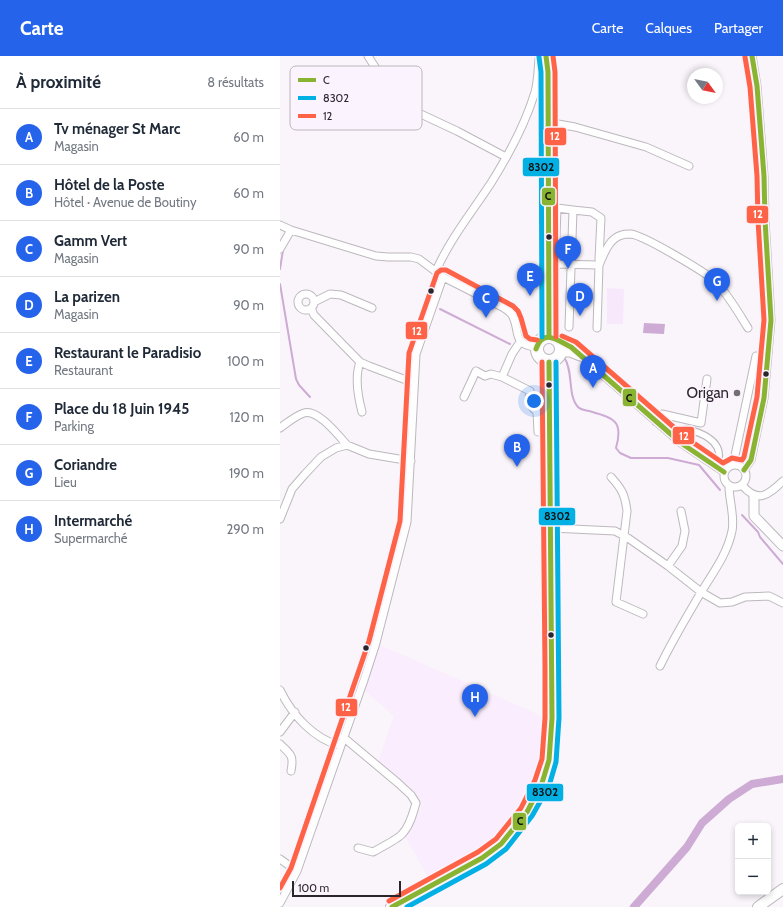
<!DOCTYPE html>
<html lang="fr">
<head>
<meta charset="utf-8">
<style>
	:root { --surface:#fff; --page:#f6f6f7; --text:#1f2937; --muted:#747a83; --line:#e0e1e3; --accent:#2563eb }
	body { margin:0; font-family:Cabin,sans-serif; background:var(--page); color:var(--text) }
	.controls { position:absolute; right:12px; bottom:12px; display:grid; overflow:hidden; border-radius:6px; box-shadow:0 2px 6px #0003 }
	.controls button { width:36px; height:36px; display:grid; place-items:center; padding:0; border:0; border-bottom:1px solid var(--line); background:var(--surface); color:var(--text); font:20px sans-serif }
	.compass { position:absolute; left:407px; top:12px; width:36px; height:36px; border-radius:50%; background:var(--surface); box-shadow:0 2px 6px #0003; rotate:123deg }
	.scale { position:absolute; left:12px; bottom:10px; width:109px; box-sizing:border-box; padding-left:4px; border:2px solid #2b262c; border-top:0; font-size:11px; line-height:14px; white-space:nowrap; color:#2b262c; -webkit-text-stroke:3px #fbf3fd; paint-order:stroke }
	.you { position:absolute; left:254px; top:345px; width:14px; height:14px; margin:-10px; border:3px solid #fff; border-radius:50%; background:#1a73e8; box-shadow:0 0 0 6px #1a73e833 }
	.badge { display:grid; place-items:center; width:26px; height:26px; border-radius:50%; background:var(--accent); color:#fff; font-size:13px; font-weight:700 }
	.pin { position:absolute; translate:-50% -33px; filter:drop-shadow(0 1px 2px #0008) }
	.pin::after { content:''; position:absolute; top:21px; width:14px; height:12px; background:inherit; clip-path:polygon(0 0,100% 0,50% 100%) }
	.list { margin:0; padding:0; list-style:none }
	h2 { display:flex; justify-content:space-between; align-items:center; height:52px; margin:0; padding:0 16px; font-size:17px }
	h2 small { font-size:13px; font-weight:400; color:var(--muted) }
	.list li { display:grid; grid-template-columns:26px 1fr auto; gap:12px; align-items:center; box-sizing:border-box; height:56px; padding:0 16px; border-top:1px solid var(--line) }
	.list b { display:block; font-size:15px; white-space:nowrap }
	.list p { margin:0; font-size:13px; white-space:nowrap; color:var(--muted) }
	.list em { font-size:13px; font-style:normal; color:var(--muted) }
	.map { position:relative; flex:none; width:503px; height:851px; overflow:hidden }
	header { display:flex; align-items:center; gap:24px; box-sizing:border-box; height:56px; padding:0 20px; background:var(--accent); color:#fff }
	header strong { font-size:19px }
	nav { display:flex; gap:22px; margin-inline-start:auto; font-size:14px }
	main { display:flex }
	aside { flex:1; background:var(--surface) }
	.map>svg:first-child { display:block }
</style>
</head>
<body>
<header>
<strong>Carte</strong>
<nav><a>Carte</a><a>Calques</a><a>Partager</a></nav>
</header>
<main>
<aside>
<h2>À proximité<small>8 résultats</small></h2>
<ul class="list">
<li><span class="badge">A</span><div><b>Tv ménager St Marc</b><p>Magasin</p></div><em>60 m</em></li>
<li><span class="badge">B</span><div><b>Hôtel de la Poste</b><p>Hôtel · Avenue de Boutiny</p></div><em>60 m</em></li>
<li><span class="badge">C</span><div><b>Gamm Vert</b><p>Magasin</p></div><em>90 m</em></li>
<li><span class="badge">D</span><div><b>La parizen</b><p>Magasin</p></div><em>90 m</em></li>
<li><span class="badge">E</span><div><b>Restaurant le Paradisio</b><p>Restaurant</p></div><em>100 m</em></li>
<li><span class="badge">F</span><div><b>Place du 18 Juin 1945</b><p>Parking</p></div><em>120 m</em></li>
<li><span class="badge">G</span><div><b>Coriandre</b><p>Lieu</p></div><em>190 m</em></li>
<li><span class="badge">H</span><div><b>Intermarché</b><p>Supermarché</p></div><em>290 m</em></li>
</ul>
</aside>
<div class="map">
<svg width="503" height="851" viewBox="0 0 503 851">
	<rect width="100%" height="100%" fill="#faf5fb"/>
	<path fill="#faedfd" d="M100,589l164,72v35l-8,28 -10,22 -25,31 -13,12 -13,9 -46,25 -24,-43 15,-27v-9l-42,-39 16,-45 -30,-26z"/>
	<path fill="#f8e8fc" d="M327,232l17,1 -1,35h-16z"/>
	<path fill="#cdabd4" d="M364,267l21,1 -1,10 -21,-1z"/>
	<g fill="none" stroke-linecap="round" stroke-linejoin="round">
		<path stroke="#cdabd4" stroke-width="2" d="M0,213l3,-19
			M0,228l16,95 3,6 11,12
			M160,253l70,35
			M284,301c10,15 3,38 14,50 3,3 7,3 11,4 24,7 35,9 27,37l4,5 11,5h37l31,7 21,25
			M462,459l16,17 2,5 23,27"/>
		<path stroke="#cdabd4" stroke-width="8" d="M354,851l53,-60 15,-24 27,-24 23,-15 31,-5"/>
		<defs>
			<path id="pedestrian" d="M393,381l13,-8c14,3 35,11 33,29 0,3 -2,6 -3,9"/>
			<path id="minor" d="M88,0l25,39 17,14 47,22 49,26
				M267,66l28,5 71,20 43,19
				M268,150l9,2 -3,87
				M277,152l16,2 -4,117
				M293,154l19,2 9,6 -2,41
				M0,169l11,5 85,26 12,1h23l8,2 24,18 61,31c3,2 6,4 8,7 9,16 -1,30 24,32
				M0,193l11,-19
				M273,208l46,1 -2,63
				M319,209c5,-11 10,-27 23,-30 2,-1 7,-1 9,-1 12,1 76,39 85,48 13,14 22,30 32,46
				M156,215c14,-32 36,-59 55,-88 17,-27 35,-61 44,-91 3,-11 3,-23 4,-33l2,-3
				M18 246a8 8 0 1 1 16 0a8 8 0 1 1-16 0Z
				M34,246l16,-8 11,1 31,13
				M31,252l3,7 46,47 9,4 45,17
				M279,286l12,5 110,96 43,29
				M281,297h9l10,4
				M80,306c-5,14 -2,35 2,50
				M222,321l28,14c-2,11 -1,14 7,21l1,20
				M184,341l12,-26 9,5 6,-2 11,3 10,-23 8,-12
				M376,366l6,-8 39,9 6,-44
				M0,372c7,-5 15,-12 24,-15 14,-4 34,22 43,32
				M444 420a11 11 0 1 1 22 0a11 11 0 1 1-22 0Z
				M453,409l23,-109
				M464,414l7,-10 13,-62 7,-78 -6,-100 -1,-44 -7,-90 -5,-30
				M331,421c11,12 14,18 16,34l-11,91 27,12
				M462,429c16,19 26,10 41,-4
				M0,463l12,-30 13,-15 16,-17 15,-9 11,-3 22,9 42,7
				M271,472l64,3 13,7 40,28 33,26 19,11 12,-1 13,-5 24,-1 14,7
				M388,510l14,-20 3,-15 -4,-20
				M380,610c12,-25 26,-48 40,-72 12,-20 27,-39 32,-63 3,-15 -3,-30 -3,-45
				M0,634c12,25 33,48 60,56
				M0,676l15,-20
				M63,681l55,46 13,12 5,8c-3,10 -6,23 -14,31 -4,5 -22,14 -29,18l-15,-4
				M0,688c11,11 14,11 11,27
				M0,803l17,12
				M0,847l17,-32 67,-191 12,-37 31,-121 9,-168 27,-77"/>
			<path id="tertiary" d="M474,440v20l29,30"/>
			<path id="secondary" d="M478,851l25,-18"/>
			<path id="primary" d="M266,0l2,16 1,265
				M257 293a12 12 0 1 1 24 0a12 12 0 1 1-24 0Z
				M112,851l90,-49 19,-14 26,-32 15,-29 4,-14 3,-9 3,-42v-51l-3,-305"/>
		</defs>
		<use href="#pedestrian" stroke="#bdb8be" stroke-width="8"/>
		<use href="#minor" stroke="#bdb8be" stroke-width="9"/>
		<use href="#tertiary" stroke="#bdb8be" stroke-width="11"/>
		<use href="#secondary" stroke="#bdb8be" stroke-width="12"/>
		<use href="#primary" stroke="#bdb8be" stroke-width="14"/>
		<use href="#pedestrian" stroke="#fefefe" stroke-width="5.5"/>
		<use href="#minor" stroke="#fefefe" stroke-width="7"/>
		<use href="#tertiary" stroke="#fefefe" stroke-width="9"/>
		<use href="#secondary" stroke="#fefefe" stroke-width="10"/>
		<use href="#primary" stroke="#fefefe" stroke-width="12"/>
		<defs>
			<path id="bus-1" d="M266,0l2,16 1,265
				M256,293c7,-21 21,-9 35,-2l110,96 43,29
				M464,414l7,-10 13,-62 7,-78 -6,-100 -1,-44 -7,-90 -5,-30
				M112,851l90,-49 19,-14 26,-32 15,-29 7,-23 3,-42 -3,-356"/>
			<path id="bus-2" d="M259,1l2,15 1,265
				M127,851l79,-43 20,-15 26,-33 17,-30 7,-24 3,-44 -3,-356"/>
			<path id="bus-3" d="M273,0l2,16 1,265
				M282,280l14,6 109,95 38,26 9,-5 10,2 2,-3 13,-60 7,-77 -6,-100 -1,-44 -7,-89 -5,-30
				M0,832l11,-20 78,-227 31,-120 9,-168 28,-80 4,-3h5l67,36 5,5 3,7 5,18 4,3 7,1
				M109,845l89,-49 18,-13 25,-31 14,-28 7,-21 3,-41v-51l-3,-305"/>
		</defs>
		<use href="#bus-1" stroke="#fbf3fd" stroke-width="8"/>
		<use href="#bus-2" stroke="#fbf3fd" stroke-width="8"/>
		<use href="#bus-3" stroke="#fbf3fd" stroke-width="8"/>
		<use href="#bus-1" stroke="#89b431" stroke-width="5"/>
		<use href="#bus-2" stroke="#02b0e4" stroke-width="5"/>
		<use href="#bus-3" stroke="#ff6347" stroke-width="5"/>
	</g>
	<g fill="#2b262c" stroke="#fbf3fd" stroke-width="1.5">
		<circle cx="269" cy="181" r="3.5"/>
		<circle cx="151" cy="235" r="3.5"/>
		<circle cx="486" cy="318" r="3.5"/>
		<circle cx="269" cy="329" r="3.5"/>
		<circle cx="271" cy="579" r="3.5"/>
		<circle cx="86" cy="592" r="3.5"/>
	</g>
	<circle fill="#736e74" stroke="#fbf3fd" stroke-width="1.5" cx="457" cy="337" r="4"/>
	<g text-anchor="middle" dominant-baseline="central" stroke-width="4" stroke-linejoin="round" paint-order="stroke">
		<g font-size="15" fill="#2b262c" stroke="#fbf3fd" text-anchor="end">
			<text x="449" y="337">Origan</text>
		</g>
	</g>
	<rect x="10" y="10" width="132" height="64" rx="6" fill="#fbf3fd" stroke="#bdb6be" stroke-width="1"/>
	<rect x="18" y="22" width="18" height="4" fill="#89b431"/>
	<rect x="18" y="40" width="18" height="4" fill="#02b0e4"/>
	<rect x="18" y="58" width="18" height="4" fill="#ff6347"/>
	<g font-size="11" fill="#2b262c">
		<text x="43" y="28">C</text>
		<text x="43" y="46">8302</text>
		<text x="43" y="64">12</text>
	</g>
	<g stroke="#fbf3fd" stroke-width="1.5">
		<rect x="264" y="71" width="23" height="19" rx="4" fill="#ff6347"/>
		<rect x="242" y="101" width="38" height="20" rx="4" fill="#02b0e4"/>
		<rect x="261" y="131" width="15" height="19" rx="4" fill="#89b431"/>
		<rect x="466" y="149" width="23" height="19" rx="4" fill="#ff6347"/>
		<rect x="125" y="265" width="23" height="19" rx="4" fill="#ff6347"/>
		<rect x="342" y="332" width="15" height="19" rx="4" fill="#89b431"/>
		<rect x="392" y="370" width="23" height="19" rx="4" fill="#ff6347"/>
		<rect x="258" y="451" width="38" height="19" rx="4" fill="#02b0e4"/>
		<rect x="55" y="642" width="23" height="19" rx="4" fill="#ff6347"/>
		<rect x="246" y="727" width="38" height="19" rx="4" fill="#02b0e4"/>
		<rect x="232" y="756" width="15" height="19" rx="4" fill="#89b431"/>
	</g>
	<g font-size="11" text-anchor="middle" font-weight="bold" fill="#fff">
		<text x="275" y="84">12</text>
		<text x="478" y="162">12</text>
		<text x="137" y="279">12</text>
		<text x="404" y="384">12</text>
		<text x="66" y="655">12</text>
	</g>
	<g font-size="11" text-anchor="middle" font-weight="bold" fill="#111">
		<text x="261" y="115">8302</text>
		<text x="268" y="144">C</text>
		<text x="349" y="346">C</text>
		<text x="277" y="464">8302</text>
		<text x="265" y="740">8302</text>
		<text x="240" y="769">C</text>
	</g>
</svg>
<div class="controls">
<button>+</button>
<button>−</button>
</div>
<svg class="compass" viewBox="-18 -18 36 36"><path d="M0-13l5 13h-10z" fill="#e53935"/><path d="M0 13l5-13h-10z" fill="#747a83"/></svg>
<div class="scale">100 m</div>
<div class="you"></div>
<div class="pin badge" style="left:313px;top:332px">A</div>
<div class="pin badge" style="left:237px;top:411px">B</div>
<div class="pin badge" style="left:206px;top:262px">C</div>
<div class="pin badge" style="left:300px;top:260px">D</div>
<div class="pin badge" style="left:250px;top:240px">E</div>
<div class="pin badge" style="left:288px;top:213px">F</div>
<div class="pin badge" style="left:437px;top:245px">G</div>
<div class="pin badge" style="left:195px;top:661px">H</div>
</div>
</main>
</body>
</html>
